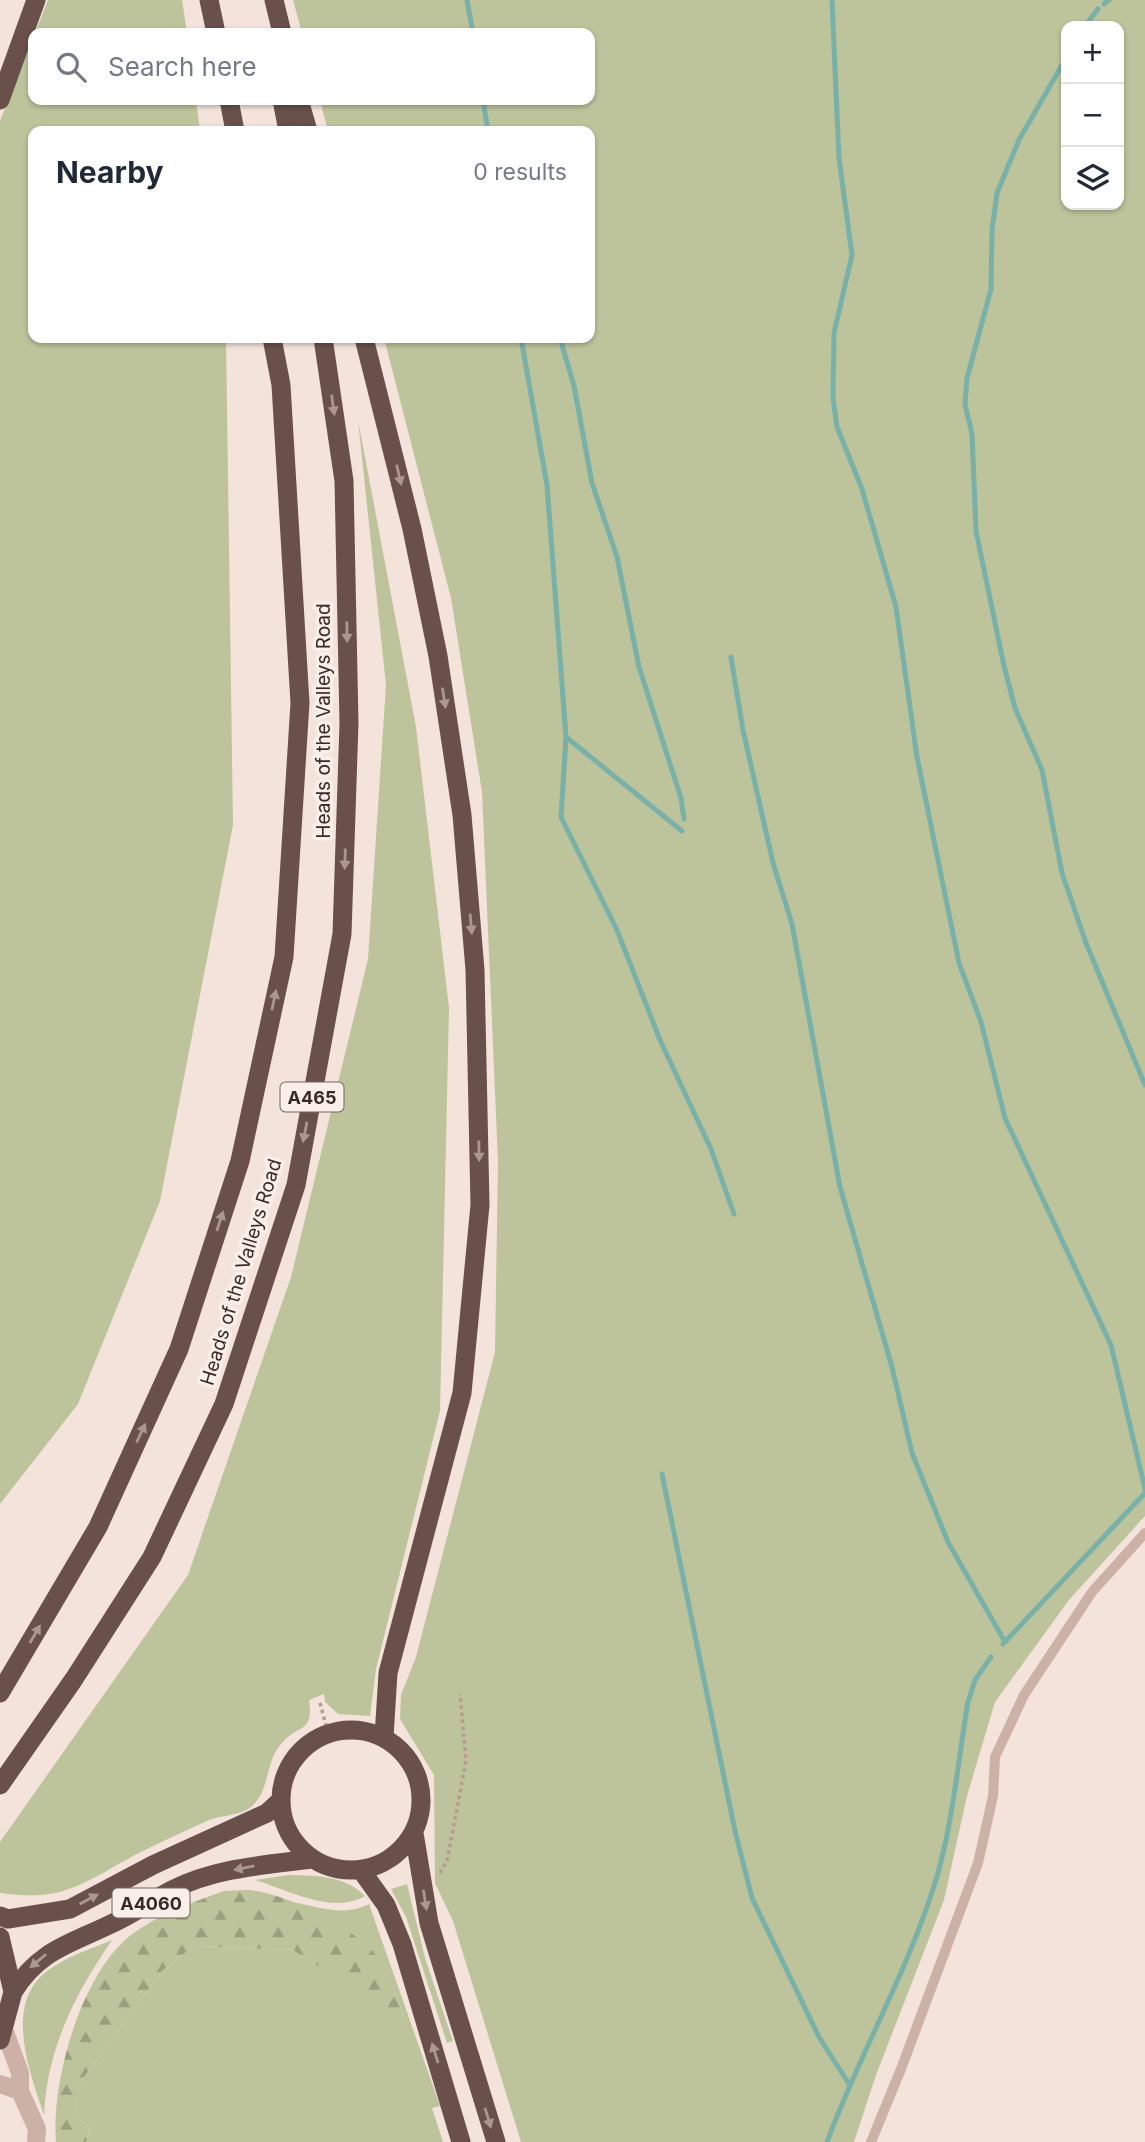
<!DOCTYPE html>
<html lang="en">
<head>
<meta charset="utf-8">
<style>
	:root { --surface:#fff; --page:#f6f6f7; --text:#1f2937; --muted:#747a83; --line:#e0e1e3 }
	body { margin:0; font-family:Inter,sans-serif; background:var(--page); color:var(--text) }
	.controls { position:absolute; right:21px; top:21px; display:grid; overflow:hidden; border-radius:14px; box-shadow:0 2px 5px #0004 }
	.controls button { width:63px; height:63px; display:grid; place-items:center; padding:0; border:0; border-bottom:2px solid var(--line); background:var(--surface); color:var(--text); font:35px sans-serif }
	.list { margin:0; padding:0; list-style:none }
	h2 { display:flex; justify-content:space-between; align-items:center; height:91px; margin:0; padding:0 28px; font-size:30px }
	h2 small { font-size:23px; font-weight:400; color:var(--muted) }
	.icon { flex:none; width:38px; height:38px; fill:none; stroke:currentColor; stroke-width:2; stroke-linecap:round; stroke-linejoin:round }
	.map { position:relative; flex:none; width:1145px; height:2142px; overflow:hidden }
	.search { position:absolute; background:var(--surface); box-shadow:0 2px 5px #0004; left:28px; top:28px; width:567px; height:77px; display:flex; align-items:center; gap:18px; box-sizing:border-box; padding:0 24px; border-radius:14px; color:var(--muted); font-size:26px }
	.panel { position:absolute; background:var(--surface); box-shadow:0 2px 5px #0004; left:28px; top:126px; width:567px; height:217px; border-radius:14px }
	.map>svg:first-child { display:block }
</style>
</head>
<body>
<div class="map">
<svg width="1145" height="2142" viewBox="0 0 1145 2142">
	<defs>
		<pattern id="forest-firs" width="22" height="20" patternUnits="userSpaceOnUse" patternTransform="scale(1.75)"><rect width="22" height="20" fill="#bdc39b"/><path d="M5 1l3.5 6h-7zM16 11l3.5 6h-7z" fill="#9b9f7e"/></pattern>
	</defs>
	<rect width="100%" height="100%" fill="#f3e3db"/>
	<path fill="#bdc39b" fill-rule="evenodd" d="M48,0h134l5,33h-152z
		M293,0h852v1516l-76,84 -74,102 -28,94 -23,104 -68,175 -22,67h-333l-68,-221 -18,-38 -1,-108 -34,-56 1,-24 15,-38 79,-305 3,-191 -16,-369 -31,-194 -67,-260h206v-207h-262l-8,-31h270v-67h-288zM1066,26h53v179h-53z
		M33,37v63h163l4,31h-167v207h193l7,487 -73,376 -82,203 -78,100v-1383z
		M358,420l58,307 33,281 -9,403 -64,258 -6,47 -32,-2 -13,-12 -1,-8 -15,6c5,34 -11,23 -28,44 -17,19 -10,50 -33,65 -11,7 -28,6 -41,12 -24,11 -49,22 -72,34 -54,29 -71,47 -135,38v-51l188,-267 103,-298 77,-318 18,-274z
		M289,1875c28,1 55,0 76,21 -32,19 -77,-6 -110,-16z
		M407,1884l18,74 28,83 -6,2 -41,-126 -15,-28z
		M293,1902c26,5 51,15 76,2l71,202 -8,2 11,34h-357l4,-14 -15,-12 3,-31 84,-114 32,-25 99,4 111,69c-17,-68 -51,-89 -111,-117z
		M112,1940c-37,54 -65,109 -68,175 -15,-45 -43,-116 9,-148 18,-12 40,-19 59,-27z"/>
	<path fill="url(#forest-firs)" d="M224,1891c11,0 23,-2 33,0 38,7 105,40 126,73 10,17 16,38 21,56l-111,-70 -99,-4 -32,25 -84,114 -3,31 15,12 -4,14h-30c-5,-59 23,-158 67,-200 27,-25 68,-39 101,-51z"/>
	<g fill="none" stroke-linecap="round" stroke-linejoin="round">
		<path stroke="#79b1a9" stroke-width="5" d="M467,0l6,33
			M832,0l7,158 13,97 -18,78 -1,65 4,29 25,62 34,118 21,150 42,206 22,59 24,96 106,227 34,144
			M1104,4l5,-4
			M1085,26l13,-17
			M1066,58l-47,82 -22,53 -5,37 -1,59 -24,89 -2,26 7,30 4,97 28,135 11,42 27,62 20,103 24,70 59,142
			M483,100l5,31
			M521,338l26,147 19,252 -5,80 56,113 43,110 51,109 23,65
			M560,338l14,48 18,97 25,74 22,110 42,131 3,21
			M731,657l12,73 30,133 19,61 48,263 52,180 20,86 36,89 57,100
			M566,737l116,94
			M662,1474l73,357 17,67 67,139 30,47
			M1003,1644l142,-151
			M827,2142c32,-87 79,-167 107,-256 18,-55 24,-126 34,-184l7,-22 16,-23"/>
		<path stroke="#b79a91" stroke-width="3.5" stroke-dasharray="3.5 3.5" stroke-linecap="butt" d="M320,1703l8,30
			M440,1873l7,-12 19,-100 -6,-67"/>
		<path stroke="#ccb1a7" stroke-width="10" d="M871,2142l30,-73 77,-206 15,-67 2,-39 29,-62 68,-103 53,-59"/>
		<path stroke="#ccb1a7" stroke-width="18" d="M5,2032l15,41v18l17,38 -1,13
			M0,2084l20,7"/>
		<path stroke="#6a504b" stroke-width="19" d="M209,0l7,33
			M274,0l8,33
			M0,100l36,-100
			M229,100l6,31
			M282,100l6,31
			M299,100l9,31
			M364,338l48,191 26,127 24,159 13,155 5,235 -18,188 -74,280 -4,64
			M0,1693l98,-166 81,-178 61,-188 44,-204 16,-254 -19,-318 -9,-47
			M281 1800a70 70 0 1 1 140 0a70 70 0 1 1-140 0Z
			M0,1785l74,-106 78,-122 72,-153 72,-219 46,-251 7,-211 -5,-242 -21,-143
			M414,1833l15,90 67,219
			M361,1870l25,35 16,39 59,198
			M0,1916l8,3 62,-10 83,-44 114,-52 14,-13
			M0,1937l13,55 -13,48
			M13,1992c26,-42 57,-48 98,-68 22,-10 40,-23 61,-34 42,-22 93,-25 140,-31"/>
	</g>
	<defs><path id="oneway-solid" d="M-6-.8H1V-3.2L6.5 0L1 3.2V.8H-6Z" transform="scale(1.75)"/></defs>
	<g fill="#ab9792">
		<use href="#oneway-solid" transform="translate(333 405) rotate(82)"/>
		<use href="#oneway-solid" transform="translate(399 475) rotate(77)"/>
		<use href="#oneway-solid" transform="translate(347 632) rotate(89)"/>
		<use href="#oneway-solid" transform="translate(444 698) rotate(81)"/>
		<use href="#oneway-solid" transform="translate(345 859) rotate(92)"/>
		<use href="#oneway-solid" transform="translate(471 924) rotate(85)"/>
		<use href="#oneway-solid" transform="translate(274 1000) rotate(-78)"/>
		<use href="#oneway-solid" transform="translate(305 1132) rotate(101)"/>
		<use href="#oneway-solid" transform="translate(479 1151) rotate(89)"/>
		<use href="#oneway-solid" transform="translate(220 1221) rotate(-72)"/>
		<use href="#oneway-solid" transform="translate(141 1433) rotate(-65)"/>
		<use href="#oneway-solid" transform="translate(35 1634) rotate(-60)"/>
		<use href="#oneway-solid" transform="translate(244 1868) rotate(169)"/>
		<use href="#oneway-solid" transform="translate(89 1899) rotate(-28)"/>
		<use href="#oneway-solid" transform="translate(425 1900) rotate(81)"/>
		<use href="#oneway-solid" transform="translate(38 1961) rotate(140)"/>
		<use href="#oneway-solid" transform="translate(435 2053) rotate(-107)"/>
		<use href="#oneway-solid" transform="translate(488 2118) rotate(73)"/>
	</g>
	<g text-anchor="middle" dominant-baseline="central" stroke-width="7" stroke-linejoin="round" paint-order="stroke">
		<g fill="#faeee8" stroke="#726562" stroke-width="2">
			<rect x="280.5" y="1082.5" width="63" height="29" rx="5"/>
			<rect x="112.5" y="1888.5" width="77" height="29" rx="5"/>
		</g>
		<g font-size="18" font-weight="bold" fill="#382a28">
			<text x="312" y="1097">A465</text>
			<text x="151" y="1903">A4060</text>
		</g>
		<g font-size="19" fill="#382a28" stroke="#faeee8">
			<text transform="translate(323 721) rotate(-90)">Heads of the Valleys Road</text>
			<text transform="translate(241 1272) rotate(-73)">Heads of the Valleys Road</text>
		</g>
	</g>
</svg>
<div class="controls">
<button>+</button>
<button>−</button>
<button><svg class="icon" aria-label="layers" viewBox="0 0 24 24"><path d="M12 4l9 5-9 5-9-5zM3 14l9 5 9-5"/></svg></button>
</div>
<div class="search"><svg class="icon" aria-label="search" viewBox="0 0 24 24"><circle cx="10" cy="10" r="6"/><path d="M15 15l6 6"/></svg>Search here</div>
<section class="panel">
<h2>Nearby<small>0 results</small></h2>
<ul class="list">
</ul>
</section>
</div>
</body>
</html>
